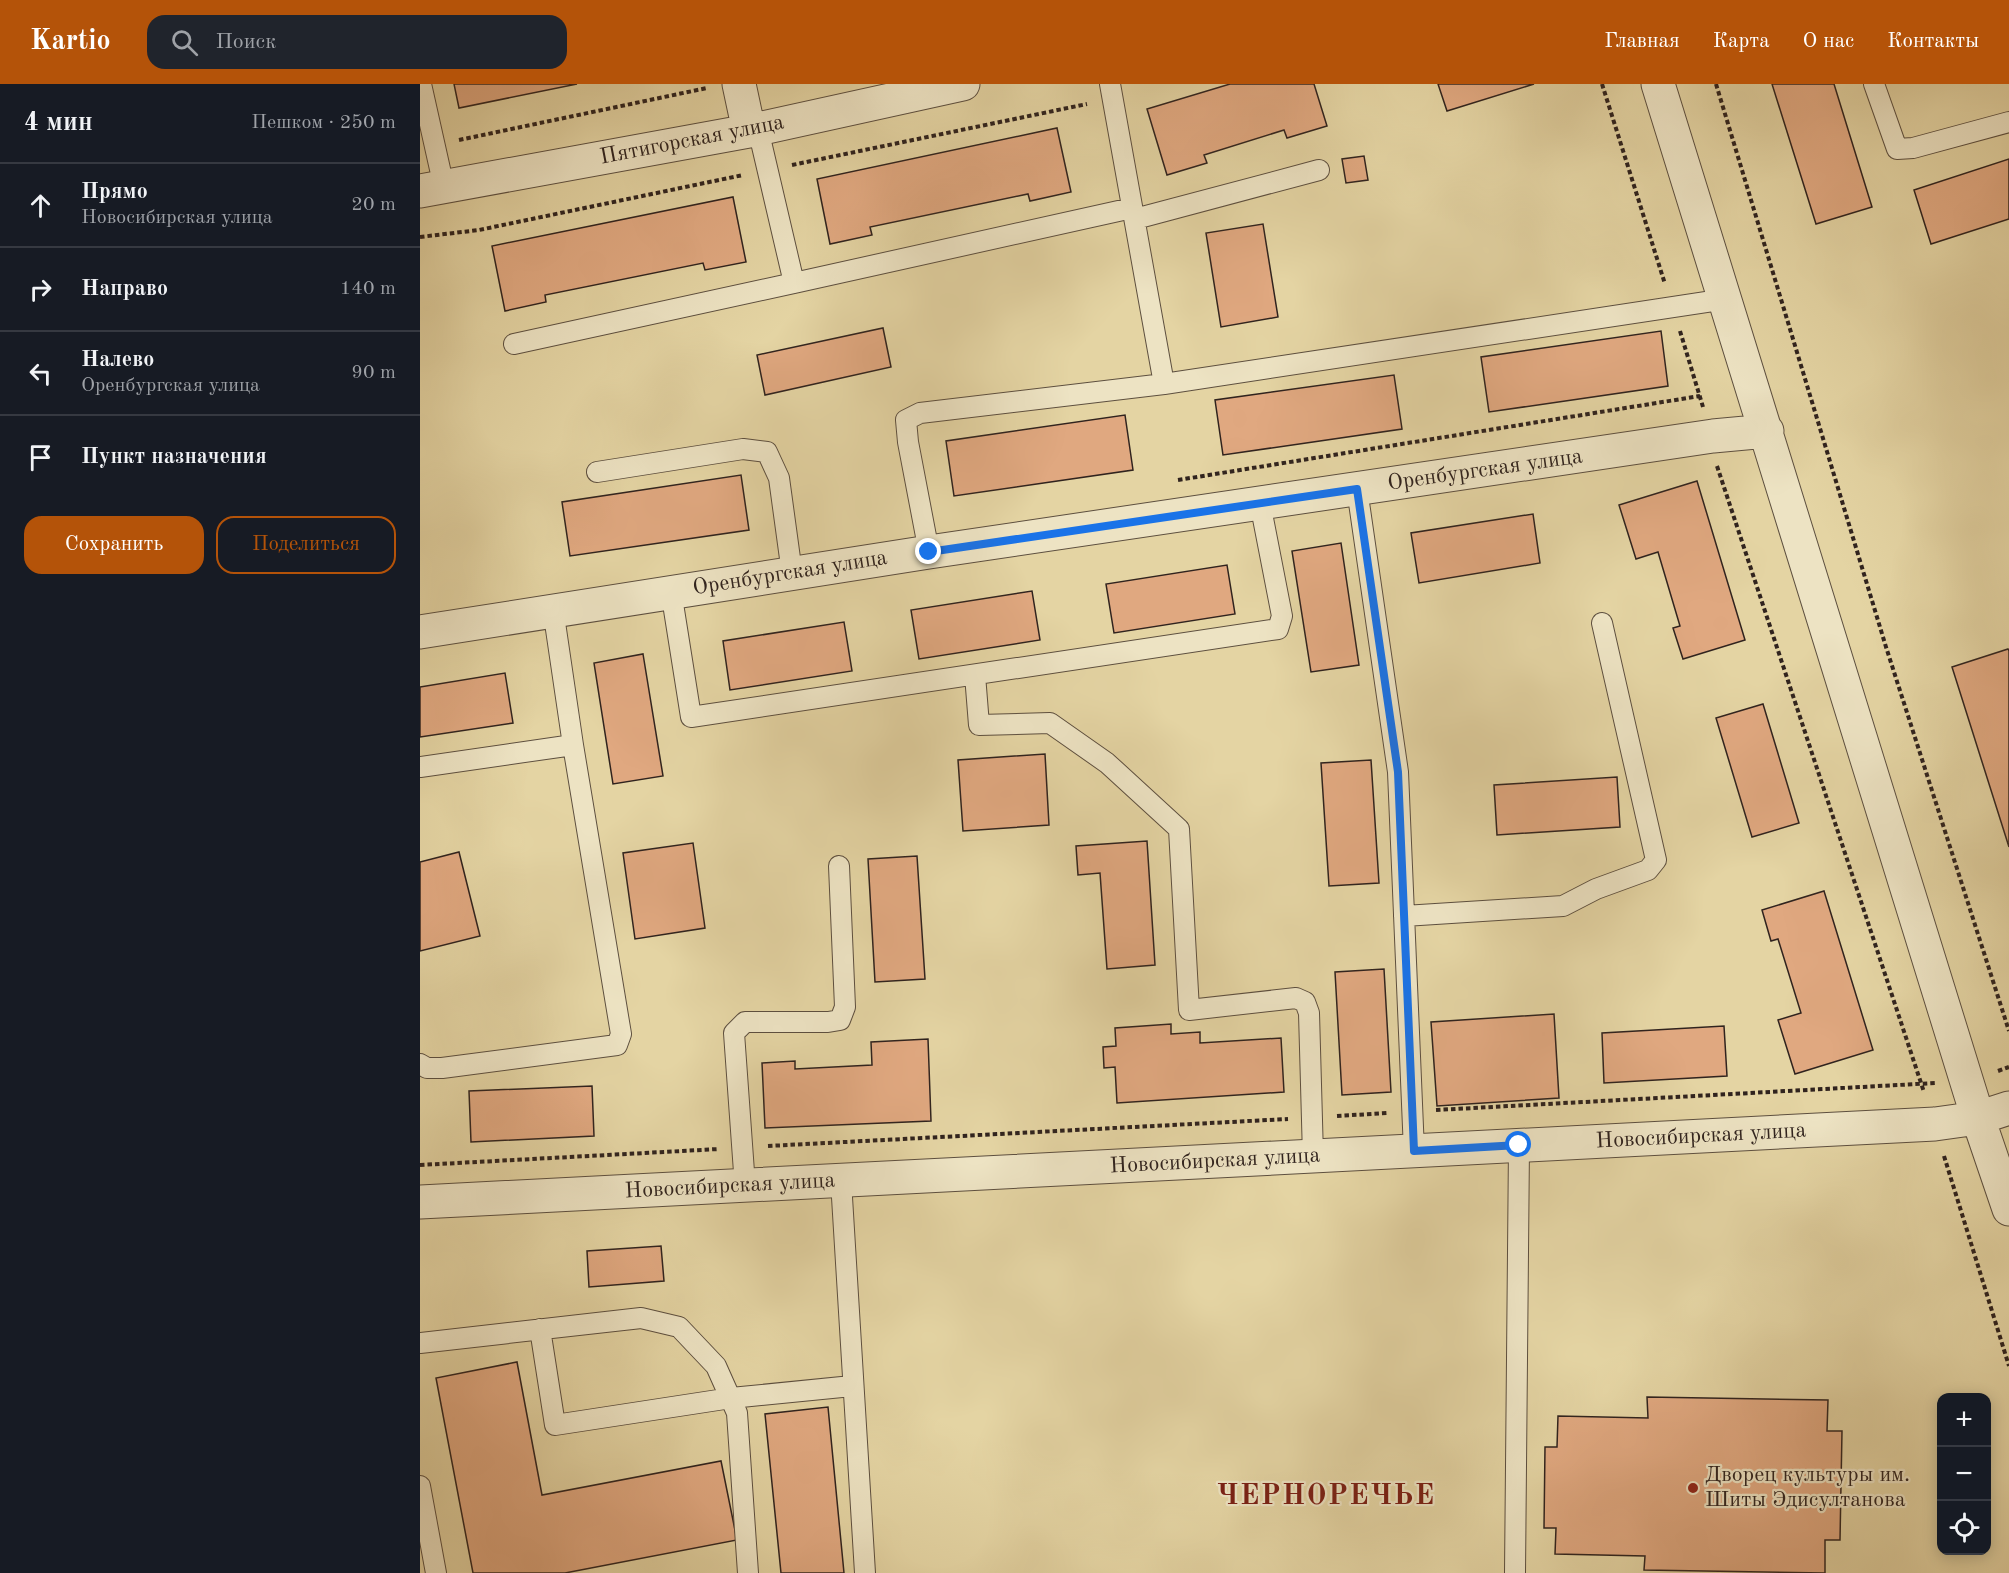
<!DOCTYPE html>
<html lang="ru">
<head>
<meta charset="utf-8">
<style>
	:root { --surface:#171b24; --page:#20242c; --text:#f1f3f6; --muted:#9ea1a6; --line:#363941; --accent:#b45309 }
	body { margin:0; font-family:"Old Standard TT",serif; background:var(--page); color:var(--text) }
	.controls { position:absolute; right:18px; bottom:18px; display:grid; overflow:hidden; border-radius:12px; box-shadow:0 3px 15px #0003 }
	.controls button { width:54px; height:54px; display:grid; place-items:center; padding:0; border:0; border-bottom:2px solid var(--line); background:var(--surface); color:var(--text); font:30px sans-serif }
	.stop { position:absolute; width:18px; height:18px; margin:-14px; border:4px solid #1a73e8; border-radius:50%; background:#fff }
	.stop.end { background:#1a73e8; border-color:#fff; box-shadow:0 2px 6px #0008 }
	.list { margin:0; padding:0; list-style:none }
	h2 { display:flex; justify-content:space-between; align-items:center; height:78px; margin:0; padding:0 24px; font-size:26px }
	h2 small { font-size:20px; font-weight:400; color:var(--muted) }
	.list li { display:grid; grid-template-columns:39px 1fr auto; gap:18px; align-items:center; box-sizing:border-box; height:84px; padding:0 24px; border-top:2px solid var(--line) }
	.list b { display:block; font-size:22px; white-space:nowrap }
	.list p { margin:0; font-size:20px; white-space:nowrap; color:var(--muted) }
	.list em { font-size:20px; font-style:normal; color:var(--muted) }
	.actions { display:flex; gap:12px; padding:18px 24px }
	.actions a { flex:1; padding:14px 0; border:2px solid var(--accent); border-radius:18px; text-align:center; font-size:21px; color:var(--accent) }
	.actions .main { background:var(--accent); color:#fff }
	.icon { flex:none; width:33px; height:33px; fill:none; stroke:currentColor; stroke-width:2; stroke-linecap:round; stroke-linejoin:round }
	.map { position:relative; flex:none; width:1589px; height:1489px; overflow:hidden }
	header { display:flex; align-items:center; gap:36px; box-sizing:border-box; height:84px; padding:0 30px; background:var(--accent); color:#fff }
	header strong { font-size:28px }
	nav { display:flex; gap:33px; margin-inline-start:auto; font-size:21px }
	.search { width:420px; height:54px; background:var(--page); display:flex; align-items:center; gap:15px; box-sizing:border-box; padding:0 21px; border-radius:18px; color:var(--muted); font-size:22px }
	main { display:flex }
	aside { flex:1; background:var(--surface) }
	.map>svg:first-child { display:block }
</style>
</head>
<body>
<header>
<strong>Kartio</strong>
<div class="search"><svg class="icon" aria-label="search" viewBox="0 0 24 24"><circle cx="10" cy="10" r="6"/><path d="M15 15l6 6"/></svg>Поиск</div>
<nav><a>Главная</a><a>Карта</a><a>О нас</a><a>Контакты</a></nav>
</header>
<main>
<aside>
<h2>4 мин<small>Пешком · 250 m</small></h2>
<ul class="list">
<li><svg class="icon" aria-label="ahead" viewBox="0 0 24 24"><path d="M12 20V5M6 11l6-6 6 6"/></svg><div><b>Прямо</b><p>Новосибирская улица</p></div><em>20 m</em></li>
<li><svg class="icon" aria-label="right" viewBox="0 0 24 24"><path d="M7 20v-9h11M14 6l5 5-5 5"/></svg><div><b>Направо</b></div><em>140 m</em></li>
<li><svg class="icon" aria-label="left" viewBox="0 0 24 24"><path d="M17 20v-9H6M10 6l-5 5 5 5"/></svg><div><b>Налево</b><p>Оренбургская улица</p></div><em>90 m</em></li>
<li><svg class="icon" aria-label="arrive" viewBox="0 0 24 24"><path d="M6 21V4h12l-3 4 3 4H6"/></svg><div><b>Пункт назначения</b></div></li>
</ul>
<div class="actions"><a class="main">Сохранить</a><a>Поделиться</a></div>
</aside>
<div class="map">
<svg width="1589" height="1489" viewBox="0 0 1589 1489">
	<rect width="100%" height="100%" fill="#e4d4a3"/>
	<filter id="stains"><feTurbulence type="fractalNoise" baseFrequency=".00333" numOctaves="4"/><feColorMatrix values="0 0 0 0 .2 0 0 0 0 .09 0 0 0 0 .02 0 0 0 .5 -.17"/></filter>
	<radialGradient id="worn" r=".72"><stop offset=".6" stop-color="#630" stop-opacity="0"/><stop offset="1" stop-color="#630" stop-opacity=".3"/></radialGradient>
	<path fill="#e0a880" stroke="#30231e" stroke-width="1.5" d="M34,0h123l-118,24z
		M810,0h84l13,42 -40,12 -3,-8 -80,25 3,8 -40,12 -20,-66z
		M1018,0h96l-87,27z
		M1352,0h62l38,123 -56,17z
		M637,44l14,64 -41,9 -2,-7 -158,33 2,8 -42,9 -13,-65z
		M944,72l4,24 -22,3 -4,-24z
		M1589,75v60l-78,25 -17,-54z
		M313,113l13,65 -41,8 -2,-7 -158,32 1,7 -41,9 -13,-65z
		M843,140l15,93 -57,10 -15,-94z
		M463,244l8,39 -126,28 -8,-40z
		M1241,247l7,55 -179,26 -8,-55z
		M974,291l8,54 -179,26 -8,-55z
		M705,331l8,55 -179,26 -8,-55z
		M321,391l8,55 -179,26 -8,-54z
		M1277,397l48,159 -62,19 -10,-31 7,-2 -22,-74 -22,7 -17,-54z
		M1113,430l7,49 -121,20 -8,-50z
		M921,459l18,122 -48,7 -19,-121z
		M807,481l8,49 -121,19 -8,-49z
		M612,507l8,49 -121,19 -8,-49z
		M424,538l8,49 -122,19 -7,-49z
		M1588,565l1,2v196l-57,-180z
		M223,570l20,122 -50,8 -19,-121z
		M85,589l8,50 -93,14v-50z
		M1343,620l36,119 -47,14 -36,-119z
		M625,670l4,71 -86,6 -5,-71z
		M951,676l8,123 -50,3 -8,-123z
		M1197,693l3,50 -123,8 -3,-50z
		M727,757l8,124 -48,4 -7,-96 -22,2 -2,-29z
		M273,759l12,85 -70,11 -12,-86z
		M39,768l21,84 -60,15v-89z
		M497,772l8,123 -50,3 -7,-123z
		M1404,807l49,159 -78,24 -17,-54 23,-7 -23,-74 -7,2 -9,-31z
		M964,885l7,123 -49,3 -7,-123z
		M1134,930l5,84 -122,8 -6,-84z
		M751,940v10l29,-2v11l81,-5 3,54 -167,11 -2,-36 -11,1 -1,-21 13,-1 -1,-18z
		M1304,942l3,50 -123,7 -2,-50z
		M508,955l3,82 -166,7 -3,-65 33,-2v8l77,-4 -1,-23z
		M172,1002l2,50 -123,6 -2,-51z
		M241,1162l3,35 -75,6 -2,-36z
		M97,1278l25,133 179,-34 16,79 -172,33h-92l-37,-195z
		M1227,1313l181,3 -1,31h15l-2,109h-15v33l-181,-3 1,-14 -90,-2 1,-26h-12l1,-81h12l1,-31 90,2z
		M408,1323l16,166h-63l-16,-159z"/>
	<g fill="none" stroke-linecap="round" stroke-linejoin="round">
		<defs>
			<path id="service" d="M1,0l23,103
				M1454,0l23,65 16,-1 96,-26
				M338,45l36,154 338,-75
				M715,135l184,-49
				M94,260l280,-61
				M744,300l562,-85
				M177,388l146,-23 24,3 12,26 13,95
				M937,405l41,283 16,379
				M509,468l-21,-110 -2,-22 14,-7 244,-29 -54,-300
				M251,507l20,126 587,-88 4,-13 -22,-113
				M555,591l4,50 71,-2 57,40 72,66 10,181 107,-12 9,4 4,11 4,143
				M0,683l153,-22
				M984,832l159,-10 33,-17 52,-19 8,-10 -54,-237
				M0,980l7,4h15l175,-23 4,-11 -48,-289 -20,-136
				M421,1097l24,392
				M325,1102l-11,-153 11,-11h83l12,-2 5,-13 -6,-141
				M120,1245l15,96 176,-27 121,-12
				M0,1259l221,-25 38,9 37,39 21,47 11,160
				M0,1402l16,87
				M1095,1489l4,-428"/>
			<path id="minor" d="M319,0l10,47
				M1238,0l320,1034 31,91
				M0,107l329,-60 214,-47
				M0,548l509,-80 784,-116 54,-5
				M0,1118l1515,-78 43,-6 31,-10"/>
		</defs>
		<use href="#service" stroke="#5d4f3f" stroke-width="22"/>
		<use href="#minor" stroke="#5d4f3f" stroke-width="35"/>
		<path stroke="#30231e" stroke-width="4" stroke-dasharray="4.5 3" stroke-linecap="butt" d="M1182,0l63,200
			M1296,0l170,563 123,384
			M39,56l248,-52
			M372,81l295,-61
			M0,153l59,-7 264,-55
			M1260,247l23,76
			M1297,382l207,626
			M758,396l522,-84
			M1578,987l11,-4
			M1016,1026l499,-27
			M917,1032l50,-3
			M348,1062l520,-27
			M1524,1072l65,210
			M0,1081l299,-16"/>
		<use href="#service" stroke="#ede3c3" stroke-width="20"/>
		<use href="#minor" stroke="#ede3c3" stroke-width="33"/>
	</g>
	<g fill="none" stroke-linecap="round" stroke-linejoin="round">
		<path stroke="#1a73e8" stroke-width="8" d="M509,468l428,-63 41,283 16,379 105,-6"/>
	</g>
	<circle fill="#8f2418" stroke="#ede3c3" stroke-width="2" cx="1273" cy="1404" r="6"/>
	<g text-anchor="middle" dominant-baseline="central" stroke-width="4.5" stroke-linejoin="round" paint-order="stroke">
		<g font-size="22" fill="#30231e" stroke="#ede3c3">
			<text transform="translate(272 56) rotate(-11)">Пятигорская улица</text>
			<text transform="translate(1065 386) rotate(-8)">Оренбургская улица</text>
			<text transform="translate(370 489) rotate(-9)">Оренбургская улица</text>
			<text transform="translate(1281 1052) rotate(-3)">Новосибирская улица</text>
			<text transform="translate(795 1077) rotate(-3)">Новосибирская улица</text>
			<text transform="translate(310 1102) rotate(-3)">Новосибирская улица</text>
		</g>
		<g font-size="22" fill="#30231e" stroke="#ede3c3" text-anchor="start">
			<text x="1285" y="1391">Дворец культуры им.<tspan x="1285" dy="25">Шиты Эдисултанова</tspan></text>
		</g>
		<g font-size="28" font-weight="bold" letter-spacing="1.5" fill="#7a1f14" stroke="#ede3c3">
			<text x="906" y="1413">ЧЕРНОРЕЧЬЕ</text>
		</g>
	</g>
	<rect width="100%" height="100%" filter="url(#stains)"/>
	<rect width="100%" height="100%" fill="url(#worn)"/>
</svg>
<div class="controls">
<button>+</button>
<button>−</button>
<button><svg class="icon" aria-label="locate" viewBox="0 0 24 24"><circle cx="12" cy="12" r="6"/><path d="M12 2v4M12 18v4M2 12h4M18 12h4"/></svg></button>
</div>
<div class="stop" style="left:1099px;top:1061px"></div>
<div class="stop end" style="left:509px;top:468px"></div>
</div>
</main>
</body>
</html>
